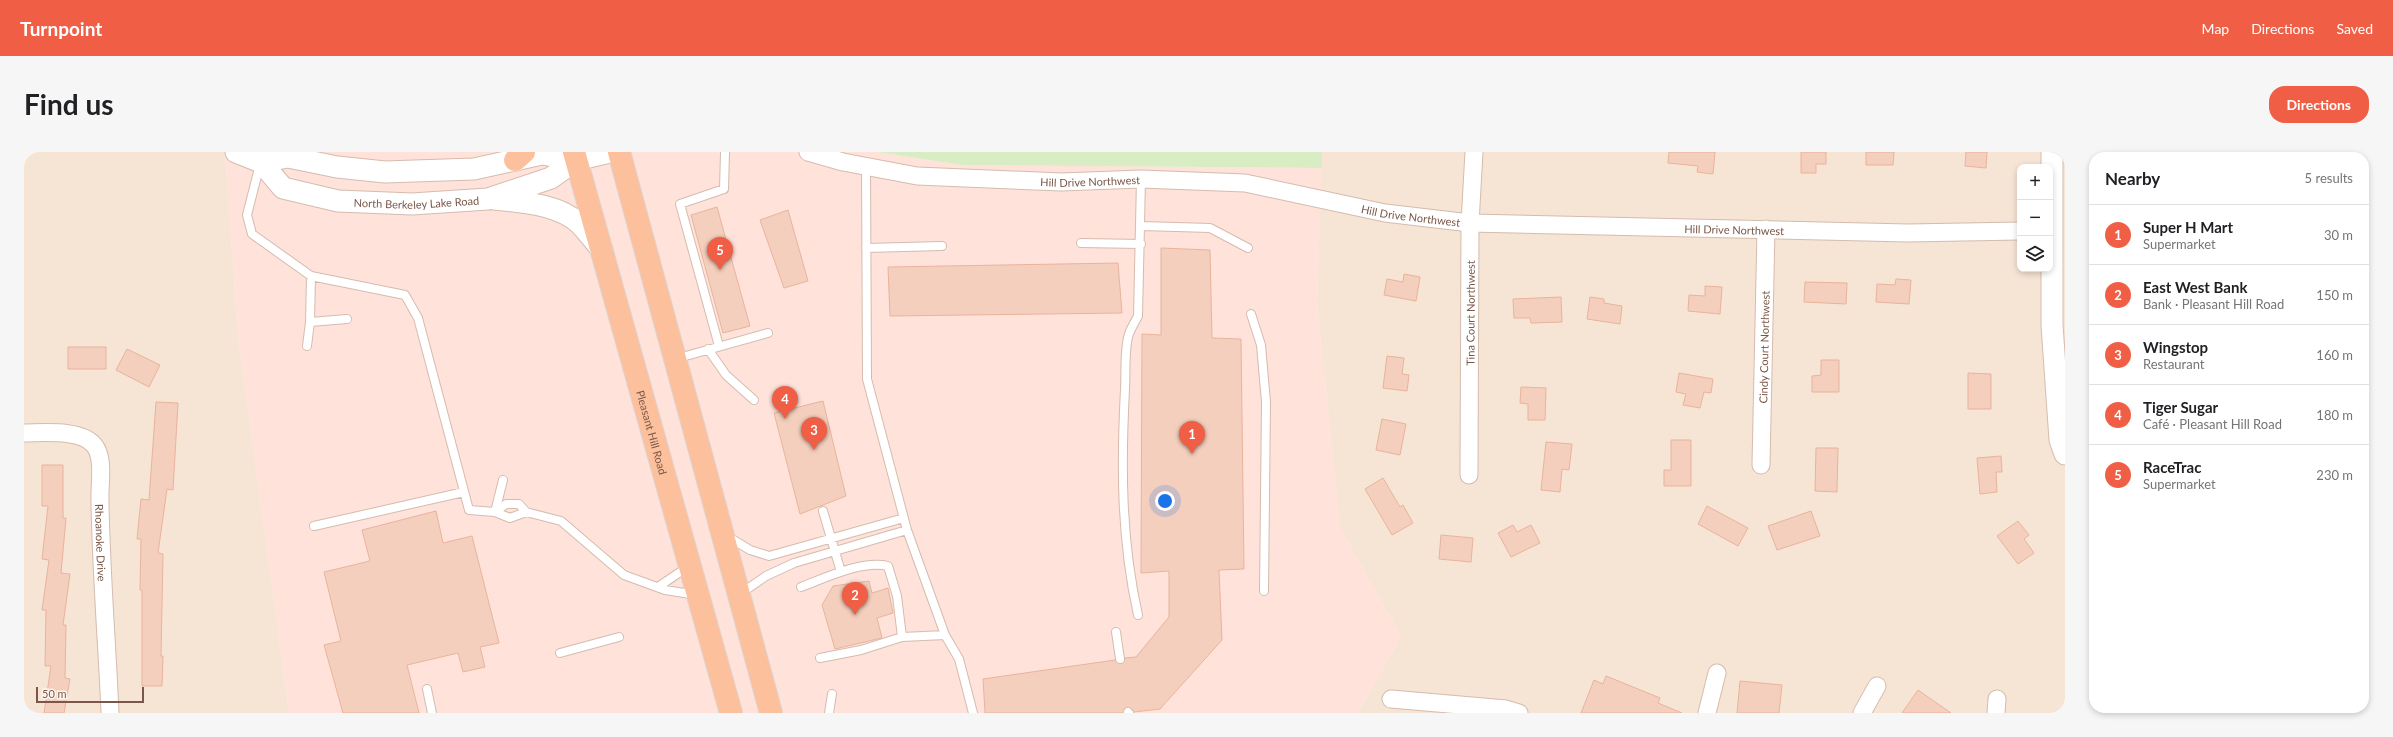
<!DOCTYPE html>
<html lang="en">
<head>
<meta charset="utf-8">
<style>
	:root { --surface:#fff; --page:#f6f6f6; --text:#202124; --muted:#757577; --line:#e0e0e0; --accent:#ef5e45 }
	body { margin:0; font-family:Lato,sans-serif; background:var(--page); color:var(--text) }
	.controls { position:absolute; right:12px; top:12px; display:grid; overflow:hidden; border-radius:8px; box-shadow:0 2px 6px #0003 }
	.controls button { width:36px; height:36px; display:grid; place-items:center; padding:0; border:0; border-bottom:1px solid var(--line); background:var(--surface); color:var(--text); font:20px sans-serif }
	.scale { position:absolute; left:12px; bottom:10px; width:108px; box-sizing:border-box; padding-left:4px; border:2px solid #7a5749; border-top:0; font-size:11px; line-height:14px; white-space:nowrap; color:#7a5749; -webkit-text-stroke:3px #fff7ef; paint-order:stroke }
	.you { position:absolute; left:1141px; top:349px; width:14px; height:14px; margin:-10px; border:3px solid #fff; border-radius:50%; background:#1a73e8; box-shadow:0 0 0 6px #1a73e833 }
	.badge { display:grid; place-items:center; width:26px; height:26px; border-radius:50%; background:var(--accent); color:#fff; font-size:13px; font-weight:700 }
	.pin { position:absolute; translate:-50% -33px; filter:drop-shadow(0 1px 2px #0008) }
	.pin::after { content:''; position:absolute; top:21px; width:14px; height:12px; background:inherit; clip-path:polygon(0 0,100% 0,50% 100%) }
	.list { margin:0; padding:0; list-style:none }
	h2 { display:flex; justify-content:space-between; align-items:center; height:52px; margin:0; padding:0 16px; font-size:17px }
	h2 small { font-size:13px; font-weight:400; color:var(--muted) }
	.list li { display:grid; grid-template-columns:26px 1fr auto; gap:12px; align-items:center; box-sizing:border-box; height:60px; padding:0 16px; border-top:1px solid var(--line) }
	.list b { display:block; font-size:15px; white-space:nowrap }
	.list p { margin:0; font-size:13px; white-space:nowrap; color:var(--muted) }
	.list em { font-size:13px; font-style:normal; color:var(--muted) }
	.icon { flex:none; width:22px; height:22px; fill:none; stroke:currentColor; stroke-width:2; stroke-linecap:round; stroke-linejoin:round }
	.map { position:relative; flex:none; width:2041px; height:561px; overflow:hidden; border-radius:16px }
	header { display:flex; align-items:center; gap:24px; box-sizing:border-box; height:56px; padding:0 20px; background:var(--accent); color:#fff }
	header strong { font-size:19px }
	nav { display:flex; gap:22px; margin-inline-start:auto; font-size:14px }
	.intro { display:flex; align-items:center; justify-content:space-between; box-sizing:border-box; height:96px; padding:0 24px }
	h1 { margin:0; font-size:28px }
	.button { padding:10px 18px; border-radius:16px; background:var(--accent); color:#fff; font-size:14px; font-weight:700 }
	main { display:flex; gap:24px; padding:0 24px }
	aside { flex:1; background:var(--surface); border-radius:16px; box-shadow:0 2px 6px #0003 }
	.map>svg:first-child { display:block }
</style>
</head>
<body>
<header>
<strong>Turnpoint</strong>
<nav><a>Map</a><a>Directions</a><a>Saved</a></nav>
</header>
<div class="intro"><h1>Find us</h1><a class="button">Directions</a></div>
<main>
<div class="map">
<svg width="2041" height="561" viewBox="0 0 2041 561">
	<rect width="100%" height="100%" fill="#fef3e7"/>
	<path fill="#f6e4d5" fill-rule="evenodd" d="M0,0h201l13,184 51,377h-265z
		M1298,0h743v561h-707l43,-77 -61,-108 -23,-225zM1996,15h30v102h-30z"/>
	<path fill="#ffe2da" d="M201,0h652l85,13 360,3 -5,135 23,225 61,108 -43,77h-1069l-51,-377z"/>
	<path fill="#d8edc4" d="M853,0h445v16l-360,-3z"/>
	<path fill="#f5cfbd" stroke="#e9b39c" d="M1645,0h46l-2,22 -16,-2 1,-6 -30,-3z
		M1777,0h25v12h-10v9h-15z
		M1842,0h28l-1,13h-27z
		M1942,0h21l-1,16 -21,-2z
		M693,55l33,119 -27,7 -32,-118z
		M764,58l20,71 -24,7 -24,-68z
		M1137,96l49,2 2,88 29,1 3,230 -25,1 3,70 -62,69 -26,3 -7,-5 -4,6h-138l-2,-34 132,-19 6,4 4,-6 11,-1 33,-40v-46l-28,2 1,-239 19,1z
		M1094,111l4,50 -232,3 -2,-49z
		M1380,122l16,3 -4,24 -32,-6 3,-16 16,3z
		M1872,127l15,1 -2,24 -33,-2 1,-18 18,1z
		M1781,130l42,1 -1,21 -42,-2z
		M1681,134l17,1 -2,27 -32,-3 1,-16 16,1z
		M1537,145l1,25 -31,1 -1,-5h-16l-1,-19z
		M1566,145l14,2v4l18,3 -2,18 -33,-5z
		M44,195h38v22h-38z
		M103,197l33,16 -11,22 -33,-17z
		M1363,204l17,2 -2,16 7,1 -2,16 -24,-3z
		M1797,208h18v32h-27v-16l9,-1z
		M1655,221l34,6 -2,14 -7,-1 -4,16 -17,-3 3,-11 -10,-2z
		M1944,221l23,1v35h-23z
		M1497,235l25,1 -1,32h-17v-16l-8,-1z
		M799,249l23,95 -46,18 -26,-101z
		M132,250l22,1 -5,87 -6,-1 -9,64 5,1 -2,102h2l-1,30h-20v-96h-2l1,-51h-4l4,-40 8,1z
		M1358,267l24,5 -6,31 -24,-5z
		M1647,288h20v46h-27v-16h7z
		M1522,290l26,2 -3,26 -7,-1 -2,23 -19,-2z
		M1792,296h22l-1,44 -22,-1z
		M1977,304l1,16h-6l1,20 -17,2 -3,-36z
		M18,313h21v53h3l-5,55 9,1 -7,51h3l-1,53 5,1 -6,34h-20l7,-47h-6l1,-56h-4l7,-50 -7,-1 6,-53h-6z
		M1359,326l17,29 3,-2 10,18 -21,12 -27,-46z
		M1683,354l41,22 -10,18 -40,-22z
		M412,359l7,32 29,-7 27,107 -19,4 5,20 -22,5 -5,-19 -51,12 12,48h-76l-19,-68 17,-4 -17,-69 46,-11 -8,-31z
		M1787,359l9,25 -43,14 -9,-24z
		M1994,369l11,14 -5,4 10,14 -16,11 -21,-28z
		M1489,373l4,7 14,-7 9,18 -29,14 -13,-24z
		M1417,383l32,3 -2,24 -32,-3z
		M845,429l3,12 16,-5 5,25 -16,5 5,20 -47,11 -13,-44 11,-19z
		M1582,524l54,22 -2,5 24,10h-101l13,-33 9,4z
		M1716,529l42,4 -3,28h-42z
		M1894,538l33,23h-49z"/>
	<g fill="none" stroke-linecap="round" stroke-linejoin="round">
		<defs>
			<path id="service" d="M236,12l-13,51 5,19 59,42 94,19 13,23 51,192 26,2 15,6 16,-6
				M842,14l1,213 40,151 38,105 14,24 14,54
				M1118,74l68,2 38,20
				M1057,91l60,1
				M842,96l76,-2
				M1227,162l10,31 5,57 -2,189
				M286,170l37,-3
				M283,194l3,-24 1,-46
				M695,194l-39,-142 44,-15 1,-37
				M684,197l18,26 28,25
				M651,207l93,-26
				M799,359l18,61
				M471,360l11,-8h13l7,8 35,9 63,54 41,15 32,5
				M471,360l8,-32
				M290,374l150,-34
				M703,384l23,14 19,6 135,-38
				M634,435l31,-21
				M777,435c24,-9 61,-27 87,-21l9,30 5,41
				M716,442l26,-18 28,-13 113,-33
				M1114,463c-17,-76 -17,-149 -13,-226 1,-15 -1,-41 4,-55 2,-6 6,-12 9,-18l3,-137
				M1092,480l4,27
				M536,501l59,-16
				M796,506l41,-8 41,-13 43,-2
				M403,537l5,24
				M1104,560l1,1
				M805,561l3,-19"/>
			<g id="minor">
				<path id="s1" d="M784,0l35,10 74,14 144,6 80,-3 104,4 140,30 85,10 438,10 112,-2"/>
				<path id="s2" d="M0,281c19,0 57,-4 70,12 11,13 5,40 6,56 1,71 7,141 10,212"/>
				<path id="s3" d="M1737,313l5,-236"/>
				<path id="s4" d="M1445,323l1,-252 4,-71"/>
				<path d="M1367,547l115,10 13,4"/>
				<path d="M1683,561l10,-40"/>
				<path d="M1838,561l15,-27"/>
				<path d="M1972,561l1,-14"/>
			</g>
			<g id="tertiary">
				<path id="s5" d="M212,0l25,10 22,26 55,13 74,3 76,-5 63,-21 25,-18 34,-8"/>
				<path d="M2028,0v173l8,115 5,14"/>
				<path d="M237,10l27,-5 49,10 48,5 89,-3 68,-15 34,6"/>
				<path d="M470,47c28,3 65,5 86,25 8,8 15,18 22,26"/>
			</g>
			<g id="trunk">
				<path id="s6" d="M550,0l157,561"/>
				<path d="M595,0l152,561"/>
				<path d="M491,8l9,-8"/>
			</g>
		</defs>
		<use href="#service" stroke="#d4bcae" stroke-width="10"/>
		<use href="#minor" stroke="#d4bcae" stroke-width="19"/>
		<use href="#tertiary" stroke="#d4bcae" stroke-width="23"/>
		<use href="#trunk" stroke="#dcd3d0" stroke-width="24"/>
		<use href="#service" stroke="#fff" stroke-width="8"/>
		<use href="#minor" stroke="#fff" stroke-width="17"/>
		<use href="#tertiary" stroke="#fff" stroke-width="21"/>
		<use href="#trunk" stroke="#fdc09c" stroke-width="22"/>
	</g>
	<g text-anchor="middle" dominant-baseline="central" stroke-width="3" stroke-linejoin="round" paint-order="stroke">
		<g font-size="11" fill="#7a5749" stroke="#fff7ef">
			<text stroke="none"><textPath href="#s1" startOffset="285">Hill Drive Northwest</textPath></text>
			<text stroke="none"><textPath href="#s5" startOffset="196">North Berkeley Lake Road</textPath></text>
			<text stroke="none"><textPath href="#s1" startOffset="609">Hill Drive Northwest</textPath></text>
			<text stroke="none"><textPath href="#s1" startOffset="933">Hill Drive Northwest</textPath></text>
			<text stroke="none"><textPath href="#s4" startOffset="162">Tina Court Northwest</textPath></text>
			<text stroke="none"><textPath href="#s3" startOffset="118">Cindy Court Northwest</textPath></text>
			<text stroke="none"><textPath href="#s6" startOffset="291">Pleasant Hill Road</textPath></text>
			<text stroke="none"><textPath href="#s2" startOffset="172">Rhoanoke Drive</textPath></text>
		</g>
	</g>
</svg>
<div class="controls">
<button>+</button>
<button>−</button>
<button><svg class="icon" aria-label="layers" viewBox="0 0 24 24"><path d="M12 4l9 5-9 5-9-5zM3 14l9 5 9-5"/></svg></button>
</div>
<div class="scale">50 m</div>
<div class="you"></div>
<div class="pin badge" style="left:1168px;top:302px">1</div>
<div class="pin badge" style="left:831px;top:463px">2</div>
<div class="pin badge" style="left:790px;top:298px">3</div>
<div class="pin badge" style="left:761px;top:267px">4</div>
<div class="pin badge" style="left:696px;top:118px">5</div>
</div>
<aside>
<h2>Nearby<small>5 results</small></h2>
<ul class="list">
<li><span class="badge">1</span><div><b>Super H Mart</b><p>Supermarket</p></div><em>30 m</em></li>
<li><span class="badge">2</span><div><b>East West Bank</b><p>Bank · Pleasant Hill Road</p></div><em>150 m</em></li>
<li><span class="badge">3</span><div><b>Wingstop</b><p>Restaurant</p></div><em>160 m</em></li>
<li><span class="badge">4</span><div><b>Tiger Sugar</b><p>Café · Pleasant Hill Road</p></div><em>180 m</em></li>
<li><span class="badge">5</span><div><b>RaceTrac</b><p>Supermarket</p></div><em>230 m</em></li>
</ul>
</aside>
</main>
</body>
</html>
